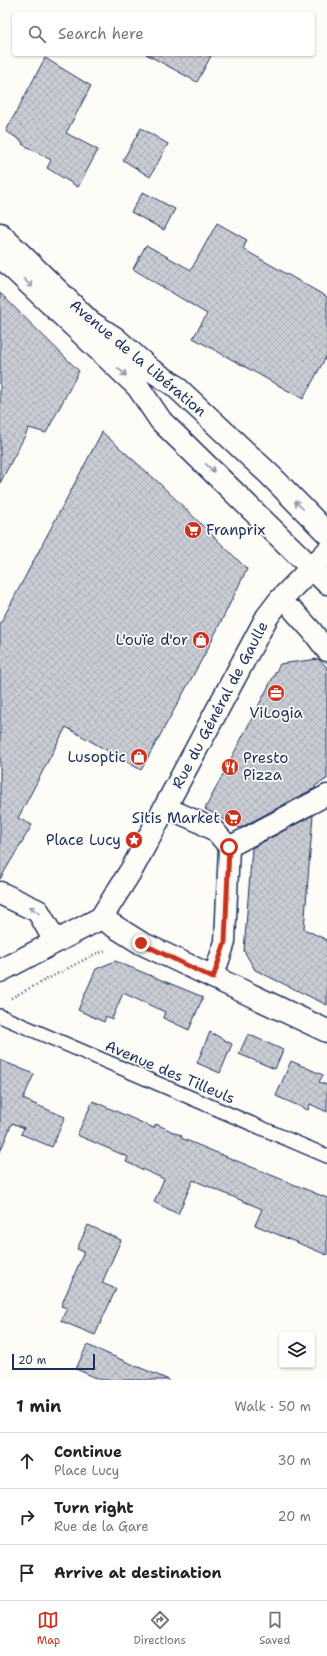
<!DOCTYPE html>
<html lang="en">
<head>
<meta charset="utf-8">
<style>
	:root { --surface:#fff; --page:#f2f2f2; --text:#222; --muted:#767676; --line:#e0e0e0; --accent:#c8321e }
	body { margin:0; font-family:"Shantell Sans",sans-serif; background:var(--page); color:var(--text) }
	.controls { position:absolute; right:12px; bottom:12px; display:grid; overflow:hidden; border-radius:4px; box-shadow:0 1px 3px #0004 }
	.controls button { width:36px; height:36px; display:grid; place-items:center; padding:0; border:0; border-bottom:1px solid var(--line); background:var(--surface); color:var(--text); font:20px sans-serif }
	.scale { position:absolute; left:12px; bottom:10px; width:83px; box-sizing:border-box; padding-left:4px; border:2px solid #1b2f5e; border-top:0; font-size:11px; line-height:14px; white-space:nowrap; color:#1b2f5e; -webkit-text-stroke:3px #fdfcf7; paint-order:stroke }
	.stop { position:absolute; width:12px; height:12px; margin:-9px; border:3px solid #c8321e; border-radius:50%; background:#fff }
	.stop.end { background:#c8321e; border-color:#fff; box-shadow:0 1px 4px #0008 }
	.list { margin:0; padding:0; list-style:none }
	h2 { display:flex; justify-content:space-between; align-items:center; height:52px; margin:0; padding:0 16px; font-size:17px }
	h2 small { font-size:13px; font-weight:400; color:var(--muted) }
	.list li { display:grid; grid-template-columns:26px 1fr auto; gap:12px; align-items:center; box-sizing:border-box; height:56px; padding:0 16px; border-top:1px solid var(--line) }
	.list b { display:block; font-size:15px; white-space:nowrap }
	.list p { margin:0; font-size:13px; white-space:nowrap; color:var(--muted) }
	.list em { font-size:13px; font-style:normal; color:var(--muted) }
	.icon { flex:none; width:22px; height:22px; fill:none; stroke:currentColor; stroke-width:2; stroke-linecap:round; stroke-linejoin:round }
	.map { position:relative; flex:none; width:327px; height:1380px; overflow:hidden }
	.search { position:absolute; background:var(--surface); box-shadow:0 1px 3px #0004; left:12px; right:12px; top:12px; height:44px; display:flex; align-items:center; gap:10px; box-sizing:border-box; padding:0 14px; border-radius:4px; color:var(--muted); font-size:15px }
	.sheet { height:220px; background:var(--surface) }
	nav { display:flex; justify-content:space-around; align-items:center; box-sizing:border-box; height:56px; border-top:1px solid var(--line); background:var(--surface); font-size:11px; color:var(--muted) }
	nav a { display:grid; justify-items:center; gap:2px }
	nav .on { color:var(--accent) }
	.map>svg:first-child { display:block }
</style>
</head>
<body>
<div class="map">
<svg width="327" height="1380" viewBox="0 0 327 1380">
	<defs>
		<pattern id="building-cross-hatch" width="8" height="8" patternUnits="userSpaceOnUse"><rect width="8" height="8" fill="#c9ccd3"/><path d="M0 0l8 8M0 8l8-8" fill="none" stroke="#acb0b8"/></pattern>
	</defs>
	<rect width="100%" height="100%" fill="#fdfcf7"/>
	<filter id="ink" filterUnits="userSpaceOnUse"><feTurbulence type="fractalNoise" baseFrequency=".025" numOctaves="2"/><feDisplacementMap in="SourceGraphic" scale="8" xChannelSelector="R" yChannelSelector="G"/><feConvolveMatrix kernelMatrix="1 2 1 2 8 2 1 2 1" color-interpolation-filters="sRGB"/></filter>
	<g filter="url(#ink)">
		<path fill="url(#building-cross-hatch)" stroke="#1b2f5e" d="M146,54h66l-15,28z
			M45,58l46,28 -25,47 32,17 -20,37 -31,-19 4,-8 -29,-16 1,-2 -17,-11z
			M141,128l27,16 -18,33 -27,-17z
			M143,192l32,17 -11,21 -33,-18z
			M217,223l30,17 -4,9 84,48v58l-24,44 -110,-61 14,-24 -74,-45 13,-24 45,25z
			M0,293l79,78 -33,62 -17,-5 -29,55z
			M102,432l55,49 90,88 -40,81 -66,120 -75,-43 -48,91 14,7 -32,54v-255z
			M318,659l9,8v112l-11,6 -1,3 -75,40 -35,-19 75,-145z
			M313,815l-9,114 23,11v65l-72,-35 -11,-19 8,-103z
			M115,961l88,36 -14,33 -26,-12 2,-6 -42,-19 -11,26 -6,-3 -2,6 -26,-12 18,-41z
			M210,1032l22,12 -12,29 -23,-10z
			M248,1034l35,16 -8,19 -36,-15z
			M0,1060l34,14 -11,25 42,18 -13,30 -31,-13 3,-6 -12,-5 -12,29z
			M291,1061l32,14 -4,7 8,3v27l-17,-8 -2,6 -32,-14z
			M93,1101l61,27 2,-4 26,12 -1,2 146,60v57l-72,-30 7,-16 -69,-29 -15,34 -24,-12 10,-23 -38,-17 2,-5 -51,-22z
			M88,1225l33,15 -19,43 14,6 -21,46 -34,-14 6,-13 -6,-2 23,-54 -7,-3z
			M87,1345l82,35h-68l-25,-11z"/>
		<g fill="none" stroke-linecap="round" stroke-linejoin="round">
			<defs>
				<path id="service" d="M0,1016l327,140"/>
				<path id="pedestrian" d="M294,611l18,20 15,20
					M165,807l34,15 16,9 14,16 -4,95 -12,36
					M229,847l98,-52"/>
				<path id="minor" d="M0,893l38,18 17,30
					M101,918l40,25 186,88
					M0,971l101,-53 31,-49 135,-252 13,-17 47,-48"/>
				<path id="primary" d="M0,234l90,88 25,16 36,32 23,15 96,90 57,58
					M0,256l138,131 23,34 166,162"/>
			</defs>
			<use href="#service" stroke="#1b2f5e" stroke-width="16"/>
			<use href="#pedestrian" stroke="#1b2f5e" stroke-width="23"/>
			<use href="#minor" stroke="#1b2f5e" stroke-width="25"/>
			<use href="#primary" stroke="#1b2f5e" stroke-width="25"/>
			<path stroke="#1b2f5e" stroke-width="2.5" stroke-dasharray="1 3" stroke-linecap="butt" d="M11,998l84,-44 10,-3"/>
			<use href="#service" stroke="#fdfcf7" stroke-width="13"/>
			<use href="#pedestrian" stroke="#fdfcf7" stroke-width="20"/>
			<use href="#minor" stroke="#fdfcf7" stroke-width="22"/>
			<use href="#primary" stroke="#fdfcf7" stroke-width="22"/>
		</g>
		<defs><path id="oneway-shaft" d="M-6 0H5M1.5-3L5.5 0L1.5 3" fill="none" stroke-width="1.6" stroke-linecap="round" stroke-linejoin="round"/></defs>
		<g stroke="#8c96aa">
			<use href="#oneway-shaft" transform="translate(28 283) rotate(44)"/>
			<use href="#oneway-shaft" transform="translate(122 372) rotate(43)"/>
			<use href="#oneway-shaft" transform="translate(210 468) rotate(44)"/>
			<use href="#oneway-shaft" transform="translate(299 505) rotate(-135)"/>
			<use href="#oneway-shaft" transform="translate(34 910) rotate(-145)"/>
		</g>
	</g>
	<g fill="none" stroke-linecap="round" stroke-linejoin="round" filter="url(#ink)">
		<path stroke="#c8321e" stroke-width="5" d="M141,943l72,35 12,-36 4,-95"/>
	</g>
	<defs>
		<symbol id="supermarket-disc" viewBox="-11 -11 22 22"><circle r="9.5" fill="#c8321e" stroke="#fdfcf7"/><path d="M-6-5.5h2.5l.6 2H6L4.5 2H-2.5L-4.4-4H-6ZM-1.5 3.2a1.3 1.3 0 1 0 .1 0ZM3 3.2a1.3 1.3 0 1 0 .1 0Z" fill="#fff"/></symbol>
		<symbol id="shop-disc" viewBox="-11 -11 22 22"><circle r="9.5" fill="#c8321e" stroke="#fdfcf7"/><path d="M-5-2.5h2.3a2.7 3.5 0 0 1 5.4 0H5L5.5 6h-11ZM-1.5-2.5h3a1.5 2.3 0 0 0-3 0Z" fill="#fff"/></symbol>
		<symbol id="office-disc" viewBox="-11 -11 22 22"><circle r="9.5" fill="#c8321e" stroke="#fdfcf7"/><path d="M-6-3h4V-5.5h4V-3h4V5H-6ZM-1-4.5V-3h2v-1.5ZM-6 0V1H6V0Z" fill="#fff"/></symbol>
		<symbol id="restaurant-disc" viewBox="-11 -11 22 22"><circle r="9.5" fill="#c8321e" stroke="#fdfcf7"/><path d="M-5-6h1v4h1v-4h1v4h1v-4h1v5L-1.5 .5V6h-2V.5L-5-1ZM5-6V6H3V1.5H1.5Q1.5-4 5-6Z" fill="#fff"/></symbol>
		<symbol id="sight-disc" viewBox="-11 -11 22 22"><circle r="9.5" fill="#c8321e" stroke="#fdfcf7"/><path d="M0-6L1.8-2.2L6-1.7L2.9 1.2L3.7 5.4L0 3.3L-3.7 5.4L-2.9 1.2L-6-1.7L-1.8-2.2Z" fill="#fff"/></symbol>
	</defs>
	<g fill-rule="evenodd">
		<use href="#supermarket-disc" x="183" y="520" width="20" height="20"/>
		<use href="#shop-disc" x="191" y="630" width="20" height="20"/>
		<use href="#office-disc" x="266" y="683" width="20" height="20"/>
		<use href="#shop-disc" x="129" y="747" width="20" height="20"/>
		<use href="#restaurant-disc" x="220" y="757" width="20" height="20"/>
		<use href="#supermarket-disc" x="223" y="808" width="20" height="20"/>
		<use href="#sight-disc" x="124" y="830" width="20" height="20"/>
	</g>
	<g text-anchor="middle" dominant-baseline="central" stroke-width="3.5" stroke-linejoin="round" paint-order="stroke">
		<g font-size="15" fill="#1b2f5e" stroke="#fdfcf7">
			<text transform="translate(138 358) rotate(40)">Avenue de la Libération</text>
			<text transform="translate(220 705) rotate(-62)">Rue du Général de Gaulle</text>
			<text transform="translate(170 1072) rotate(23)">Avenue des Tilleuls</text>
		</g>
		<g font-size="15" fill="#1b2f5e" stroke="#fdfcf7" text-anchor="end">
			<text x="206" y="530" text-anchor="start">Franprix</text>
			<text x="188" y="640">L'ouïe d'or</text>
			<text x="276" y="713" text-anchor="middle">ViLogia</text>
			<text x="126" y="757">Lusoptic</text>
			<text x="243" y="758" text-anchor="start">Presto<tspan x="243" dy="17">Pizza</tspan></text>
			<text x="220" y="818">Sitis Market</text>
			<text x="121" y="840">Place Lucy</text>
		</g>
	</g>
</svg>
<div class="controls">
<button><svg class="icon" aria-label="layers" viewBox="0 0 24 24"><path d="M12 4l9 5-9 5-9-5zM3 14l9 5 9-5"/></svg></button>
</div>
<div class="scale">20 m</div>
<div class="stop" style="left:229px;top:847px"></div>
<div class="stop end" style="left:141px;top:943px"></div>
<div class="search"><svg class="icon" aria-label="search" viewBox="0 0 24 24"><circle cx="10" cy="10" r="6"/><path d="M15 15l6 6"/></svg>Search here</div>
</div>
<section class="sheet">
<h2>1 min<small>Walk · 50 m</small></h2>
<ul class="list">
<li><svg class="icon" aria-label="ahead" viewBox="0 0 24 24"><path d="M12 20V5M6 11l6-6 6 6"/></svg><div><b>Continue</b><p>Place Lucy</p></div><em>30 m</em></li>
<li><svg class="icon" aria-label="right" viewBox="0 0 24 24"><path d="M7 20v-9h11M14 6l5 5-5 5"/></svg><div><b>Turn right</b><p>Rue de la Gare</p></div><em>20 m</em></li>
<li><svg class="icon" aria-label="arrive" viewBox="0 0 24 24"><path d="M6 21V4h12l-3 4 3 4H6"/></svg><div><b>Arrive at destination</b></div></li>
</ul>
</section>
<nav>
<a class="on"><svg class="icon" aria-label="map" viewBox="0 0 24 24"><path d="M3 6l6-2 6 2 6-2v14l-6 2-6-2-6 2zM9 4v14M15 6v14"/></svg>Map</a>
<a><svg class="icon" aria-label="directions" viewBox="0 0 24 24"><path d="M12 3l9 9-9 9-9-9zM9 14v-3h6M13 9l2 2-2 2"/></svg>Directions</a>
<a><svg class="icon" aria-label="saved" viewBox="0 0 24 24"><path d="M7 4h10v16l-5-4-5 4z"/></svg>Saved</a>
</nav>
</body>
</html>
